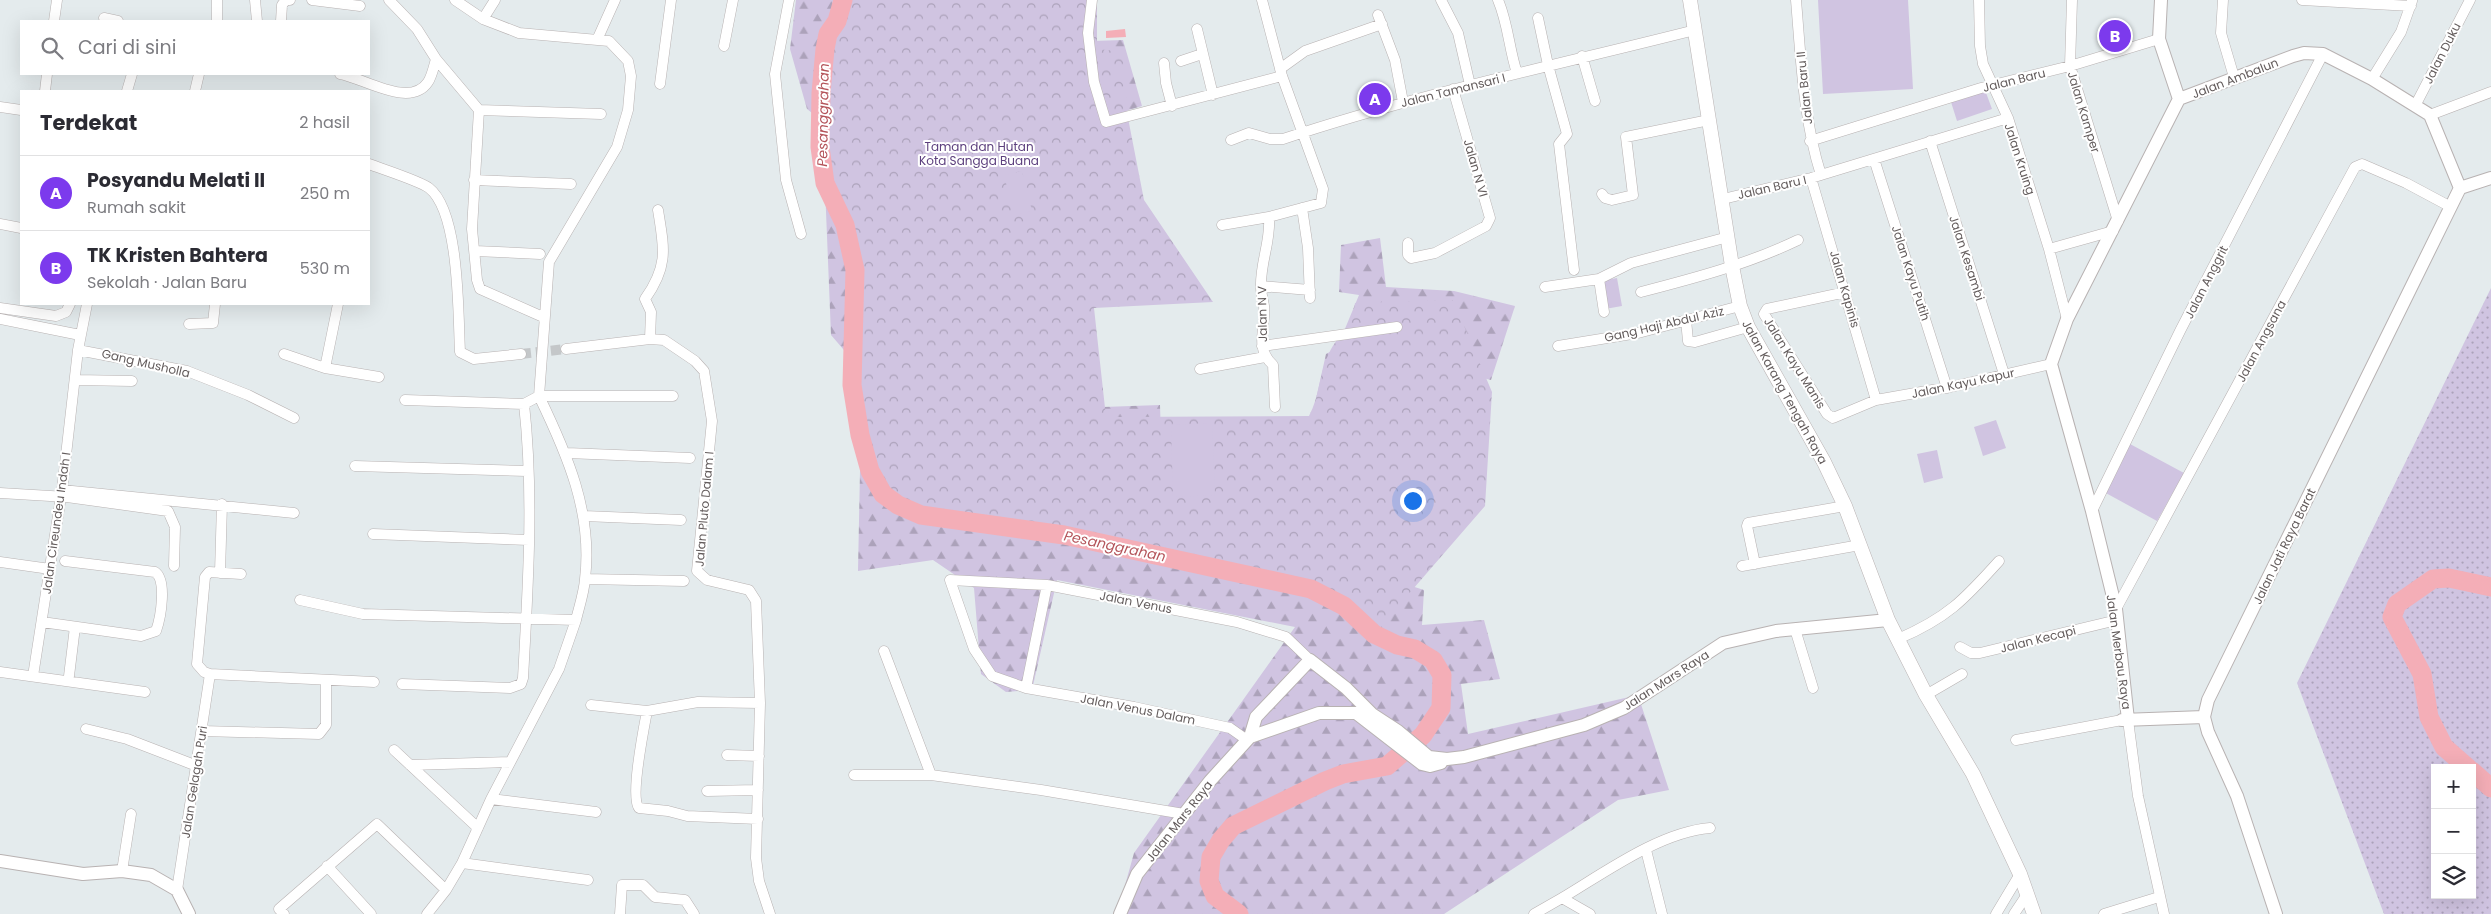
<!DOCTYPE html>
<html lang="id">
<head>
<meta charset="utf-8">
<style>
	:root { --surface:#fff; --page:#f2f2f3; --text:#2b2b33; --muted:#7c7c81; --line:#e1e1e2; --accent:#7c3aed }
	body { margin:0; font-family:Poppins,sans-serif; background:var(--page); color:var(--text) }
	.controls { position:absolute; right:15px; bottom:15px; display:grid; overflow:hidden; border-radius:0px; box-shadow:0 5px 20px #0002 }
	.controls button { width:45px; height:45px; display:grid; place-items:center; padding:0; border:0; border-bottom:1px solid var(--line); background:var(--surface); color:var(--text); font:25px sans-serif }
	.you { position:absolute; left:1412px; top:500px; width:18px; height:18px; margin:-12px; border:4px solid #fff; border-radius:50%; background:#1a73e8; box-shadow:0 0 0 8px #1a73e833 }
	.badge { display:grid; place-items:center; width:32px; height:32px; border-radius:50%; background:var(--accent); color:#fff; font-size:16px; font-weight:700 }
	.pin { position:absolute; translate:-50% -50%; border:2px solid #fff; box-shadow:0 1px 5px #0006 }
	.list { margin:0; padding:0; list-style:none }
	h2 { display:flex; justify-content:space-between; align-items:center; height:65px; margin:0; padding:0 20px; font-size:21px }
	h2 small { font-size:16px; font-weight:400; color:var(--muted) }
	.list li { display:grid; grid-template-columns:32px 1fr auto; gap:15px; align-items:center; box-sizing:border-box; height:75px; padding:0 20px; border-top:1px solid var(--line) }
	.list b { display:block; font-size:19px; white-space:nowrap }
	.list p { margin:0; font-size:16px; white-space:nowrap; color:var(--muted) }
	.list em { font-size:16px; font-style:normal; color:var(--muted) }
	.icon { flex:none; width:28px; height:28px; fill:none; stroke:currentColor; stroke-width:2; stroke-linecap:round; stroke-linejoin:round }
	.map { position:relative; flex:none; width:2491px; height:914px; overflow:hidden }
	.search { position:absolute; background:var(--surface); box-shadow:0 5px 20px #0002; left:20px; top:20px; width:350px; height:55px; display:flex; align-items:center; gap:12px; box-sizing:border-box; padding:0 18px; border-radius:0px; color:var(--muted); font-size:19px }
	.panel { position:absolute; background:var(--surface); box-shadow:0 5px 20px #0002; left:20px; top:90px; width:350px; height:215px; border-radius:0px }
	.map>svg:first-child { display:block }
</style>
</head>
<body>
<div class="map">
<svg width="2491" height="914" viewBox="0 0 2491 914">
	<defs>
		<pattern id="grass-dots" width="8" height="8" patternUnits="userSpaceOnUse" patternTransform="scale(1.25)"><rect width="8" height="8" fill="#d0c4e1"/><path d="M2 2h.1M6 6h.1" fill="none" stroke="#aca2ba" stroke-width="1.8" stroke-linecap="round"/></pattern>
		<pattern id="forest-firs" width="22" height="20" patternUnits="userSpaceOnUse" patternTransform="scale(1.25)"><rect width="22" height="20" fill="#d0c4e1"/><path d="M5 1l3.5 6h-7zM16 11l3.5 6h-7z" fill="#aca2ba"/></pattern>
		<pattern id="park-crowns" width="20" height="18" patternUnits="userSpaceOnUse" patternTransform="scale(1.25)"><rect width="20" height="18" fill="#d0c4e1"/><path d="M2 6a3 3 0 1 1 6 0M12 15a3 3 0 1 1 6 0" fill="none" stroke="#aca2ba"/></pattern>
	</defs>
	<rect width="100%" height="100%" fill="#e4ebed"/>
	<path fill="url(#grass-dots)" fill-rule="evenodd" d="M2491,288v626h-107l-87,-231zM2435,768h37v127h-37z"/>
	<path fill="url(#forest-firs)" d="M796,0h299l-3,41 31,-1 19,66 -111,33 -14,271 143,-5 3,96 144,-62 19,-85 11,-6 22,-53 -20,-3 2,-47 39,-7 6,49 68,4 61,15 -24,74 -69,-17 -70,204 72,23 -2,35 62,-5 16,59 -39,5 7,50 170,-39 31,95 -51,10 -174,114h-327l17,-61 161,-226 -238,-47 -25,110 -26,2 -25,-18 -7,-86 -41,-28 -75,11 4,-200 -31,-36 -6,-148 11,-55 -29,-23 -17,-60z"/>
	<path fill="url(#park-crowns)" d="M843,0h254v49l27,3 4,66 16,82 69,102 -119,6 12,109 203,-1c11,-20 10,-43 20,-63 11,-22 22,-21 26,-50l98,-3 39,92 -7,114 -111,128 -30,-28 -34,-17 -246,-54 -143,-20 -23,-10 -15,-11 -13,-23 -10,-36 -8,-50 3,-115 -10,-45 -20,-42 -5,-36 1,-54 4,-44 3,-15 9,-13z"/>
	<path fill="#d0c4e1" d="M1818,0h90l5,89 -90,5z
		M1985,90l7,19 -35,12 -6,-19z
		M1022,171l10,40 -18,4 -10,-40z
		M1617,278l5,28 -17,3 -5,-28z
		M1996,420l10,28 -23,8 -9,-29z
		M1212,423l3,72 -42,2 -2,-72z
		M2130,444l54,29 -27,48 -53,-29z
		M1937,450l6,28 -19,5 -7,-29z"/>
	<path fill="#f4aeb7" d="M1125,29l1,8 -20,1v-7z"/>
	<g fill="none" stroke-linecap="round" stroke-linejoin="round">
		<path stroke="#f4aeb7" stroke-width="19" d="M843,0l-6,21 -9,13 -3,15 -4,44 -1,54 5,36 20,42 10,45 -3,115 8,50 10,36 13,23 15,11 23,10 143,20 247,54 33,17 30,28 23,11 18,4 18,11 9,15 -1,33 -18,27 -36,31 -44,8 -18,7 -92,45 -12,14 -10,17 -2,24 6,15 24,18
			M2468,768l-24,-21 -15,-30 -7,-43 -30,-57 5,-13 36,-25 16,-1 42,9
			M2472,771l19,17"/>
		<path stroke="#c4c7c9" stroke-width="10" stroke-dasharray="10 5" stroke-linecap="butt" d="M521,354l45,-5"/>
		<defs>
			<path id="minor" d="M255,0l2,21
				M312,0l48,6
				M389,0l28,29 19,30 43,51 -7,119 5,51 3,9 63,28
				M455,0l28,19 12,-19
				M789,0l-14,74 11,106 15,54
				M1092,0l-4,33 6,49 12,40 176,-46
				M1441,0l17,33 12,52
				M1498,0c10,23 11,49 19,73
				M1796,0c5,59 7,118 25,175
				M1979,0l1,46 3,18 25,54 41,131 18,70
				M2072,0l-2,66 48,155
				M2223,0l-2,33 13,44
				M2302,0l109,6
				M1378,15l17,45 8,42
				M104,18l14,3
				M1538,18l10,47 19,69 -8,10 15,126
				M54,21l3,-21
				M217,21v-21
				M281,21l1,-16 4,-5h4
				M1197,29l16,66
				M597,40l18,-40
				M724,46l9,-46
				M1582,56l13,45
				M1181,61l21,-7
				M1164,63l2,20 6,23
				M1280,69l25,-18 77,-27
				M340,74c24,4 70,35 88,8 4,-6 6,-16 8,-23
				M2372,79l29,-47 11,-31
				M660,84l11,-84
				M45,91l2,-17
				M127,91l5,-17
				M195,91l4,-17
				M2415,106l55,-106
				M0,107l21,3
				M479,110l122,4
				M2430,115l61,-23
				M1231,140l18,-7 21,6h13c135,-45 274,-74 412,-109
				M1810,141l171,-53 89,-22 89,-27
				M1930,141l74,233
				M1874,159l73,229
				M369,164c13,5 51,17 60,24 31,24 29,127 31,164l14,7 47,-5
				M1811,178l65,222
				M474,180l97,4
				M1602,194l3,4 7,2 21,-5 -7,-58 83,-17
				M1723,199l88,-21 197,-60
				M1302,208l6,40 2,50
				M1269,217c2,24 -9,46 -8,70 0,6 2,13 3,19 2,23 -10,42 9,59l2,42
				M0,224l21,4
				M1222,225l47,-8 52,-14 2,-14 -41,-113 -20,-76
				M1408,243v12l3,3 24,-5 51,-27 4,-8 -37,-129
				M2049,249l64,-18
				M475,251l65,3
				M1599,279l5,33
				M1261,286l49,4
				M1545,287l54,-8 32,-16 97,-26
				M1641,292c54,-14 107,-28 157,-52
				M1846,292l-79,17 -3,5 63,100 6,4 43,-18 79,-14 96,-22
				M0,308l56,8 10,-4 4,-8
				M0,319l80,16
				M1686,320l2,21 7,1 53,-15
				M189,324l24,-1 2,-19
				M650,339l1,-27 -6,-13c24,-34 19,-51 13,-89
				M1262,346l135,-19
				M1558,346l80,-13 102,-27
				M566,349l84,-10 14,1 31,21 9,10 8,50 -15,150 10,9 42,10 7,11 4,102 -4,155 3,23 11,33
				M78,350l109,21 61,24 46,23
				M284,354l41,14 13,-64
				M325,368l54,9
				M1200,369l65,-12
				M76,380l56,1
				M405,400l119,4 15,-8 10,-134 68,-115 11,-37 3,-34 -3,-15 -19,-20 -90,-8 -36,-14
				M567,453l123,5
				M355,466l172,5
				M62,490l232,23
				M0,493l67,4 101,14 7,16 -1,39
				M2092,511l88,-180 143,-277
				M584,516l97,4
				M373,534l156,6
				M0,562l50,7
				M1755,564l-8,-38 1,-3 97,-17
				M1742,566l118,-21
				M220,573l2,-69
				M241,574l-32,-2 -4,5 -8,87 7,8 6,2 164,8
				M585,579l99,2
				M300,600l63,14 213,6c3,-13 8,-27 9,-41 8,-66 -18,-125 -46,-183h134
				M2116,609l239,-442 7,-3 44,19 45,24
				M42,622l99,14 15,-5c5,-14 11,-51 -1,-59l-90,-11
				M1795,629l18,59
				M1898,639c49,-21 66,-39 101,-78
				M1960,647l11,6h9l137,-33
				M884,651l47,124
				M0,672l145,20
				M33,676l29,-186 16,-140 9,-46
				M69,676l6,-49
				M402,684l108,4 11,-4 2,-6c5,-91 11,-184 1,-274
				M1026,688l21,-103
				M1926,695l36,-21
				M591,705l56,6 51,-9 62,1
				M647,711c-3,16 -17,87 -8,97l29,3 19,5 71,3
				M2128,720l10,76 26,118
				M86,729l41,10 70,27
				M202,731l117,3 7,-9v-45
				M1247,740l-17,-12 -96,-21 -108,-19 -34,-12 -18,-27 -24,-69 97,5 190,37 49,15 24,23
				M2016,740l106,-20
				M394,750l84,78
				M727,755l32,1
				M410,765l100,-3
				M854,775h77l110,15 143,24
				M707,791l51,-1
				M491,799l105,13
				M1646,850l16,64
				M462,863l126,17
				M327,866l44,48
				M122,871l9,-57
				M177,890l33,-216
				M1562,898c42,-25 98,-66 148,-70
				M284,914l-5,-5 98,-85 69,66
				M427,914l19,-24 16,-27 29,-64 68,-130 17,-49
				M620,914l2,-29h21l12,12 30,3 9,14
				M1534,914l28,-16 28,16
				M1996,914l24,-40
				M2014,914l14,-21
				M2104,914l55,-17"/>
			<path id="tertiary" d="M2161,0l-2,39 20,60
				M2460,188l31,-10
				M2122,720l82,-3
				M2128,720l-12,-111 -24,-98 -41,-147 16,-45 112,-220 114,-43 11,-3 19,1 49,25 58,36 30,73
				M1250,737l6,-20 54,-57 36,28 26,26 26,17 31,26 18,2 17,-2 120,-32 40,-17 99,-65 53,-12 112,-11
				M0,861l83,13 39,-3 29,4 26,15 12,24
				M1120,914l17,-40 73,-93 40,-44 69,-24h37l66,51 8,2 11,-3
				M2276,914l-39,-118 -29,-64 -4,-15 4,-17 252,-512"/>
			<path id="secondary" d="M1690,0l42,266 8,40 8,21 76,135 21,44 43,114 38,75 47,79 47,100 14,40"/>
		</defs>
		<use href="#minor" stroke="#b8b2b2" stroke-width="11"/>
		<use href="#tertiary" stroke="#b8b2b2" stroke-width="14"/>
		<use href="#secondary" stroke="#bab3b3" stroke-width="15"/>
		<use href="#minor" stroke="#fff" stroke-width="10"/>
		<use href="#tertiary" stroke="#fff" stroke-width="12"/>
		<use href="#secondary" stroke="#fff" stroke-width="14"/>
	</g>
	<g text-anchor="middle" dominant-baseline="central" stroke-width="4" stroke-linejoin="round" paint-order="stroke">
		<g font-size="12" fill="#635c5c" stroke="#fff">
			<text transform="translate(2442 53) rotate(-63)">Jalan Duku</text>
			<text transform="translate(2235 78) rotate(-21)">Jalan Ambalun</text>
			<text transform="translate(2014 80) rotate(-14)">Jalan Baru</text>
			<text transform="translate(1804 88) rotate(-96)">Jalan Baru II</text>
			<text transform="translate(1453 90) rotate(-14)">Jalan Tamansari I</text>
			<text transform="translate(2084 112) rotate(73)">Jalan Kamper</text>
			<text transform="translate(2020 159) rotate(72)">Jalan Kruing</text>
			<text transform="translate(1476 168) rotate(74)">Jalan N VI</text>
			<text transform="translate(1772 187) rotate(-13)">Jalan Baru I</text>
			<text transform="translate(1967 258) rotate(72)">Jalan Kesambi</text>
			<text transform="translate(1911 273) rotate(72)">Jalan Kayu Putih</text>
			<text transform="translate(2206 282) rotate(-63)">Jalan Anggrit</text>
			<text transform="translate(1845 289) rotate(74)">Jalan Kapinis</text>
			<text transform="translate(1262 314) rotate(-91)">Jalan N V</text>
			<text transform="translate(1664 324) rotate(-13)">Gang Haji Abdul Aziz</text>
			<text transform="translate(2261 341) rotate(-62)">Jalan Angsana</text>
			<text transform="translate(146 363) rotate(13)">Gang Musholla</text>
			<text transform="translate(1795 363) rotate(58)">Jalan Kayu Manis</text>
			<text transform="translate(1963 383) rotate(-12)">Jalan Kayu Kapur</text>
			<text transform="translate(1785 392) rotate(61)">Jalan Karang Tengah Raya</text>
			<text transform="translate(704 509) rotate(-85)">Jalan Pluto Dalam I</text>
			<text transform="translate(56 523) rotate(-82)">Jalan Cireundeu Indah I</text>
			<text transform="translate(2284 546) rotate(-64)">Jalan Jati Raya Barat</text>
			<text transform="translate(1136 602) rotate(11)">Jalan Venus</text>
			<text transform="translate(2038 639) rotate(-14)">Jalan Kecapi</text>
			<text transform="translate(2119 652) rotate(82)">Jalan Merbau Raya</text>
			<text transform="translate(1666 680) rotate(-33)">Jalan Mars Raya</text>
			<text transform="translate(1138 709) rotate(11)">Jalan Venus Dalam</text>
			<text transform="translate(194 782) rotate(-81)">Jalan Gelagah Puri</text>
			<text transform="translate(1179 821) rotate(-52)">Jalan Mars Raya</text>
		</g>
		<g font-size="12" fill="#5d407e" stroke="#fff">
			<text x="979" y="146">Taman dan Hutan<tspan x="979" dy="14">Kota Sangga Buana</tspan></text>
		</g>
		<g font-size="14" font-style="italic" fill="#b4545a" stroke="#fff">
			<text transform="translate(823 115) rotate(-89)">Pesanggrahan</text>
			<text transform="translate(1115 546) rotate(12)">Pesanggrahan</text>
		</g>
	</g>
</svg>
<div class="controls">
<button>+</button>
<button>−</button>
<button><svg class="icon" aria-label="layers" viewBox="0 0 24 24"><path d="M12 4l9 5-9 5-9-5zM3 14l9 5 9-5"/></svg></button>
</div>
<div class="you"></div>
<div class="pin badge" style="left:1375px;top:99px">A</div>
<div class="pin badge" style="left:2115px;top:36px">B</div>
<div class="search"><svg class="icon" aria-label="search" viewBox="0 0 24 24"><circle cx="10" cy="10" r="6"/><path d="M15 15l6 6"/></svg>Cari di sini</div>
<section class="panel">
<h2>Terdekat<small>2 hasil</small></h2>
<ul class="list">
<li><span class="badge">A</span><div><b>Posyandu Melati II</b><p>Rumah sakit</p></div><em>250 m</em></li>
<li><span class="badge">B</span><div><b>TK Kristen Bahtera</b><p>Sekolah · Jalan Baru</p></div><em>530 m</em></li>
</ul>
</section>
</div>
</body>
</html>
